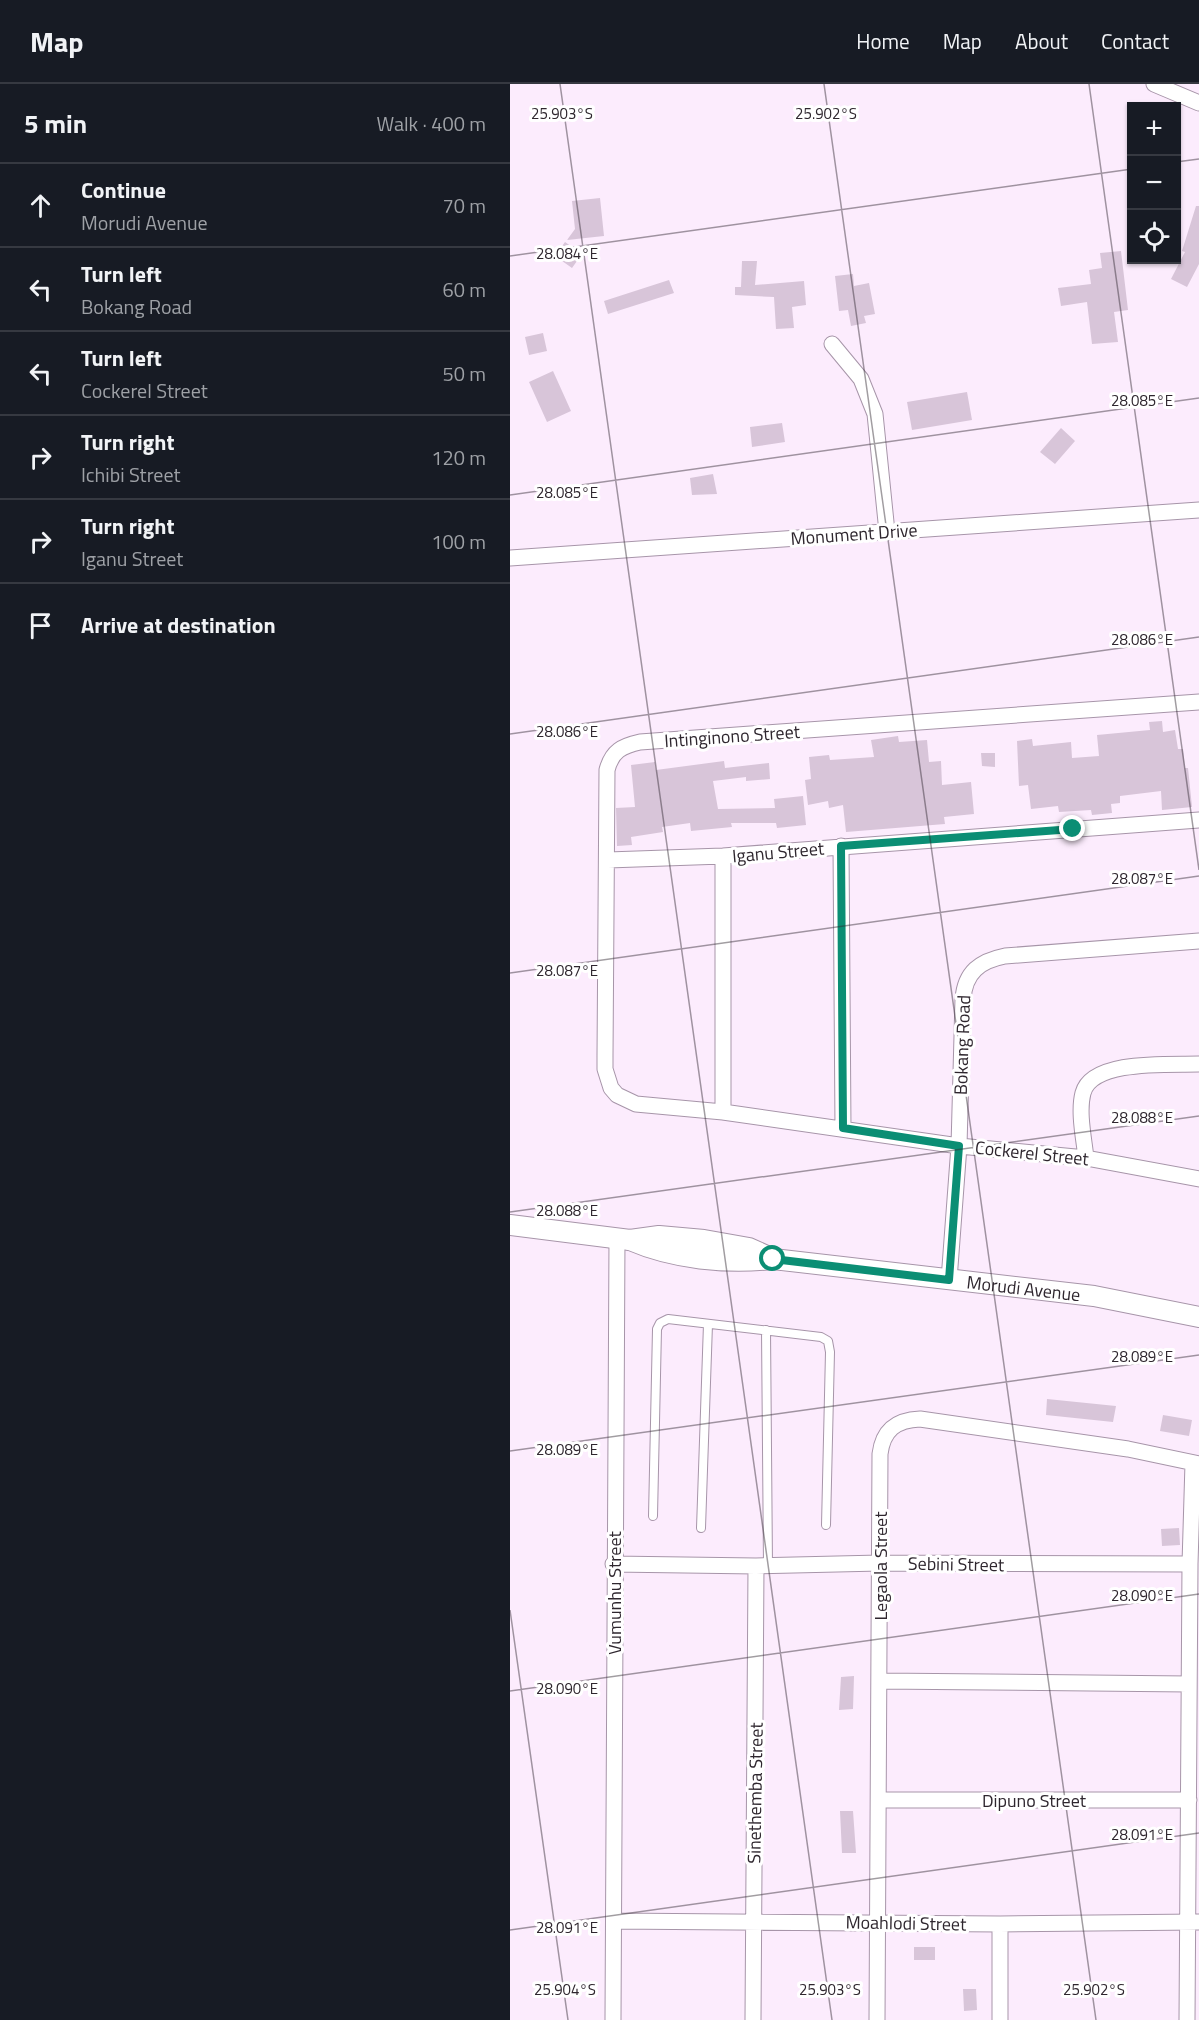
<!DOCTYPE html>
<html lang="en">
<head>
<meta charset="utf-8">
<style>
	:root { --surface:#171b24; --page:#20242c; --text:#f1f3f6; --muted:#9ea1a6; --line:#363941 }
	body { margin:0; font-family:"Titillium Web",sans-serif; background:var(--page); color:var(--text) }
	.controls { position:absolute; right:18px; top:18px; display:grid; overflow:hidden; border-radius:0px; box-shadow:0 2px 4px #0004 }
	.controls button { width:54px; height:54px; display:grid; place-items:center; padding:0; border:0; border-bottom:2px solid var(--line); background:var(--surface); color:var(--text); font:30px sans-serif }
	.stop { position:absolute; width:18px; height:18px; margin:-14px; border:4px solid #0b8e74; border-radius:50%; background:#fff }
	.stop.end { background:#0b8e74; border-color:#fff; box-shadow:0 2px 6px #0008 }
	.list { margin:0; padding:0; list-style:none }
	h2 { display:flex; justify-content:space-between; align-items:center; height:78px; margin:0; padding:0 24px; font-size:26px }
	h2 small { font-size:20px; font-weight:400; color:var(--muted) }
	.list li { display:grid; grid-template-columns:39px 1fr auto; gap:18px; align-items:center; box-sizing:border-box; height:84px; padding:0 24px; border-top:2px solid var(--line) }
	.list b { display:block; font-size:22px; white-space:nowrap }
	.list p { margin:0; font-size:20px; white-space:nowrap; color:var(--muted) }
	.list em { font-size:20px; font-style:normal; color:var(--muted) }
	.icon { flex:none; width:33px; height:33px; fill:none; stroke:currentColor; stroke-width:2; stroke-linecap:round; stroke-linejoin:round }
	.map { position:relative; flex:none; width:689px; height:1936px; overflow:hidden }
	header { display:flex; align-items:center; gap:36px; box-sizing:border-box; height:84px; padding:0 30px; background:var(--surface); border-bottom:2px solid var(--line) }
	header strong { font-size:28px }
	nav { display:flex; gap:33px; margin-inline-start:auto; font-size:21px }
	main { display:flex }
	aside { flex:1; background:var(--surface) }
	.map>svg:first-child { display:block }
</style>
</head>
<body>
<header>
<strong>Map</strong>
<nav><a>Home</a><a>Map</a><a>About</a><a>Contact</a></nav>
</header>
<main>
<aside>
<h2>5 min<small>Walk · 400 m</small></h2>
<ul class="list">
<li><svg class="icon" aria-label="ahead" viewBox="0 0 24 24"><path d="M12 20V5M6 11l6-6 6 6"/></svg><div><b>Continue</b><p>Morudi Avenue</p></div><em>70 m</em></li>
<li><svg class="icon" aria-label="left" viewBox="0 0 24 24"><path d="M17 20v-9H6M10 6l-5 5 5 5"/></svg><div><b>Turn left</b><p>Bokang Road</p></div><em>60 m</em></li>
<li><svg class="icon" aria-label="left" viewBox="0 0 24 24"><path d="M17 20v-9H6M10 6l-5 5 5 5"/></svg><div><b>Turn left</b><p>Cockerel Street</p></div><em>50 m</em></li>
<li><svg class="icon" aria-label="right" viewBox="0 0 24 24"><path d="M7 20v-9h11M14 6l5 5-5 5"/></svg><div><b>Turn right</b><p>Ichibi Street</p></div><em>120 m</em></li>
<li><svg class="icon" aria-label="right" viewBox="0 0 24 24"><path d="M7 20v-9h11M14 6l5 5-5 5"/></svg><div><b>Turn right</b><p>Iganu Street</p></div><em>100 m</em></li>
<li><svg class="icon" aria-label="arrive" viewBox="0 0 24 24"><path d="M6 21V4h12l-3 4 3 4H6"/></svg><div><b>Arrive at destination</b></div></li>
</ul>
</aside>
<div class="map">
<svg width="689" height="1936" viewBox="0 0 689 1936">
	<rect width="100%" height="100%" fill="#fcecfd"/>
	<path fill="#d8c5d9" d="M90,114l4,38 -37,4 8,-11 -3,-28z
		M686,122h3v58l-12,23 -16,-8 14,-27 -3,-1z
		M55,158l17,12 -10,14 -17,-12z
		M611,167l7,59 -14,2 4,30 -26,2 -5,-42 -26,4 -3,-18 33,-4 -2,-14 13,-2 -2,-15z
		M232,177h15l-2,24 49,-4 2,24 -14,2 2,21 -18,1 -2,-32 -39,-2v-8h6z
		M343,190l1,12 15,-3 6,31 -11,2 2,7 -15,3 -3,-16 -9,1 -4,-35z
		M159,196l5,13 -66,21 -4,-13z
		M33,249l4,18 -18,4 -4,-18z
		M43,287l18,40 -24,11 -18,-40z
		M457,308l5,28 -60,10 -5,-28z
		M272,339l3,19 -33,5 -2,-20z
		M551,344l14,13 -20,23 -15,-12z
		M203,390l4,20 -25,1 -2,-17z
		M652,637l1,11 12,-2 3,19h5l2,19h3l4,39 -30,3 -1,-19 -41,5v7l-9,1 1,9 -20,2 -1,-5 -32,2 -1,-6 -27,3 -3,-24 -9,1 -2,-45 15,-2 1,7 38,-4 1,16 27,-2 -2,-21 53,-5 -1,-8z
		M388,652l1,6 28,-2 2,22 12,-1 1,24 29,-3 3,32 -30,3 1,7 -99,8 -3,-27 -14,3 -1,-7 -20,4 -3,-25 6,-1 -2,-22 20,-2 1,5 44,-3 -3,-17z
		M471,669h14v14l-13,-1z
		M214,677l1,7 44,-5 1,16 -24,2v-4l-33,4 5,28 57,-1 -1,-9 29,-3 3,29 -29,3 -1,-5h-45l1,4 -41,4 -1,-8 -28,4 1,5 -32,5 1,8 -15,1 -1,-38 19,-1 -4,-42 24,-3 1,8z
		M537,1315l69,7 -3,16 -67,-7z
		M653,1331l29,5 -3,16 -29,-5z
		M669,1444l1,17 -18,1 -1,-17z
		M344,1592l-1,33 -14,1 2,-33z
		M330,1727h13l3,42h-14z
		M404,1863h21v13h-21z
		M453,1905h13l1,21 -13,1z"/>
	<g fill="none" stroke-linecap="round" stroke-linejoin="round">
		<defs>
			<path id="service" d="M256,1246l2,236
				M143,1432l4,-187 3,-6 8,-4 153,18 7,4 2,11 -4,173
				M191,1444l7,-204"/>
			<path id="minor" d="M644,0l45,19
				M322,260l29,35 14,35 12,118
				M0,474l689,-48
				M689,618l-559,40c-18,4 -28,9 -33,28l-2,287v12l6,19 6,7 19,9 87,8 236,34 127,12 113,21
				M331,762l2,283
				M213,772v256
				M98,776l115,-4 476,-36
				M576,1074c-2,-19 -8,-46 -3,-65 9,-34 88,-28 116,-29
				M439,1196l10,-134 4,-147c2,-27 17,-38 42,-43l194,-15
				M103,1480l143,2 124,-3 310,1
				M369,1597l310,3
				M369,1716h310
				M104,1837l386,3 199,-2
				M490,1840v96
				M103,1936l4,-781
				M243,1936l3,-454
				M367,1936l3,-566c3,-24 16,-34 40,-35l208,30 71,15
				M677,1936l3,-456 3,-101"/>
			<g id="tertiary">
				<path d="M0,1141l120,15 29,-4 45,4 45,8 22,10"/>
				<path id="s1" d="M120,1156c44,19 96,24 143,19l321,37 105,21"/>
			</g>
		</defs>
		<use href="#service" stroke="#a795a9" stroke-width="10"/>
		<use href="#minor" stroke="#a795a9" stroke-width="17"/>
		<use href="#tertiary" stroke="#a795a9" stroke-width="22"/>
		<use href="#service" stroke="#fff" stroke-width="8"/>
		<use href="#minor" stroke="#fff" stroke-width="15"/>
		<use href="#tertiary" stroke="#fff" stroke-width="20"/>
	</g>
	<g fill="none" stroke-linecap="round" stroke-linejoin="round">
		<path stroke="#0b8e74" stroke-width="8" d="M263,1175l176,21 10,-134 -116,-18 -2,-282 232,-17"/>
	</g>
	<path fill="none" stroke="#2e262e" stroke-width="1.5" stroke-opacity="0.45" d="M50,0l272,1936M314,0l272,1936M579,0l110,786M666,78l23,-3M0,172l622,-87M0,411l689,-97M0,650l689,-97M0,889l689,-97M0,1128l689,-96M0,1367l689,-96M0,1526l58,410M0,1607l689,-97M0,1846l689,-97"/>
	<g text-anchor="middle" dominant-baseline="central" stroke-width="6" stroke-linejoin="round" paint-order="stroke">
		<g font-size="18" fill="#2e262e" stroke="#fff">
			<text transform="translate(344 450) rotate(-4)">Monument Drive</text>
			<text transform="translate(222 652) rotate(-4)">Intinginono Street</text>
			<text transform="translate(268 768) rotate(-5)">Iganu Street</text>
			<text transform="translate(452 961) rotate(-88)">Bokang Road</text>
			<text transform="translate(522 1069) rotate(6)">Cockerel Street</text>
			<text stroke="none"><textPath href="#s1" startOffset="398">Morudi Avenue</textPath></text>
			<text transform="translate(446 1480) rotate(1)">Sebini Street</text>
			<text transform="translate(370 1482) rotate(-90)">Legaola Street</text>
			<text transform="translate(104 1509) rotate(-90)">Vumunhu Street</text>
			<text transform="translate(245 1709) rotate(-89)">Sinethemba Street</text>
			<text x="524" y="1716">Dipuno Street</text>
			<text transform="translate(396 1839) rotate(1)">Moahlodi Street</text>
		</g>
	</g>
	<g font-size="15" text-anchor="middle" fill="#2e262e" stroke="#fff" stroke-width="6" stroke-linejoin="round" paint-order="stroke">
		<text x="52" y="35">25.903°S</text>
		<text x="316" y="35">25.902°S</text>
		<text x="57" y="175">28.084°E</text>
		<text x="632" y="322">28.085°E</text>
		<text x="57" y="414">28.085°E</text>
		<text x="632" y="561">28.086°E</text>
		<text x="57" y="653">28.086°E</text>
		<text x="632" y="800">28.087°E</text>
		<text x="57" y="892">28.087°E</text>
		<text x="632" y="1039">28.088°E</text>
		<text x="57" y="1132">28.088°E</text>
		<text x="632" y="1278">28.089°E</text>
		<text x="57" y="1371">28.089°E</text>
		<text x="632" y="1517">28.090°E</text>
		<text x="57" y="1610">28.090°E</text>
		<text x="632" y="1756">28.091°E</text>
		<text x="57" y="1849">28.091°E</text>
		<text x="55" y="1911">25.904°S</text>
		<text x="320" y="1911">25.903°S</text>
		<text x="584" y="1911">25.902°S</text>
	</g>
</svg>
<div class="controls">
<button>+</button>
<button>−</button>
<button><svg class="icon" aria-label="locate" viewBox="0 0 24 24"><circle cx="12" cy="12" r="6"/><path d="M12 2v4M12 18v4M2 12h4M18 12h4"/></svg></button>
</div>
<div class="stop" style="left:263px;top:1175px"></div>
<div class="stop end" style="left:563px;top:745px"></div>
</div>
</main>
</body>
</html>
